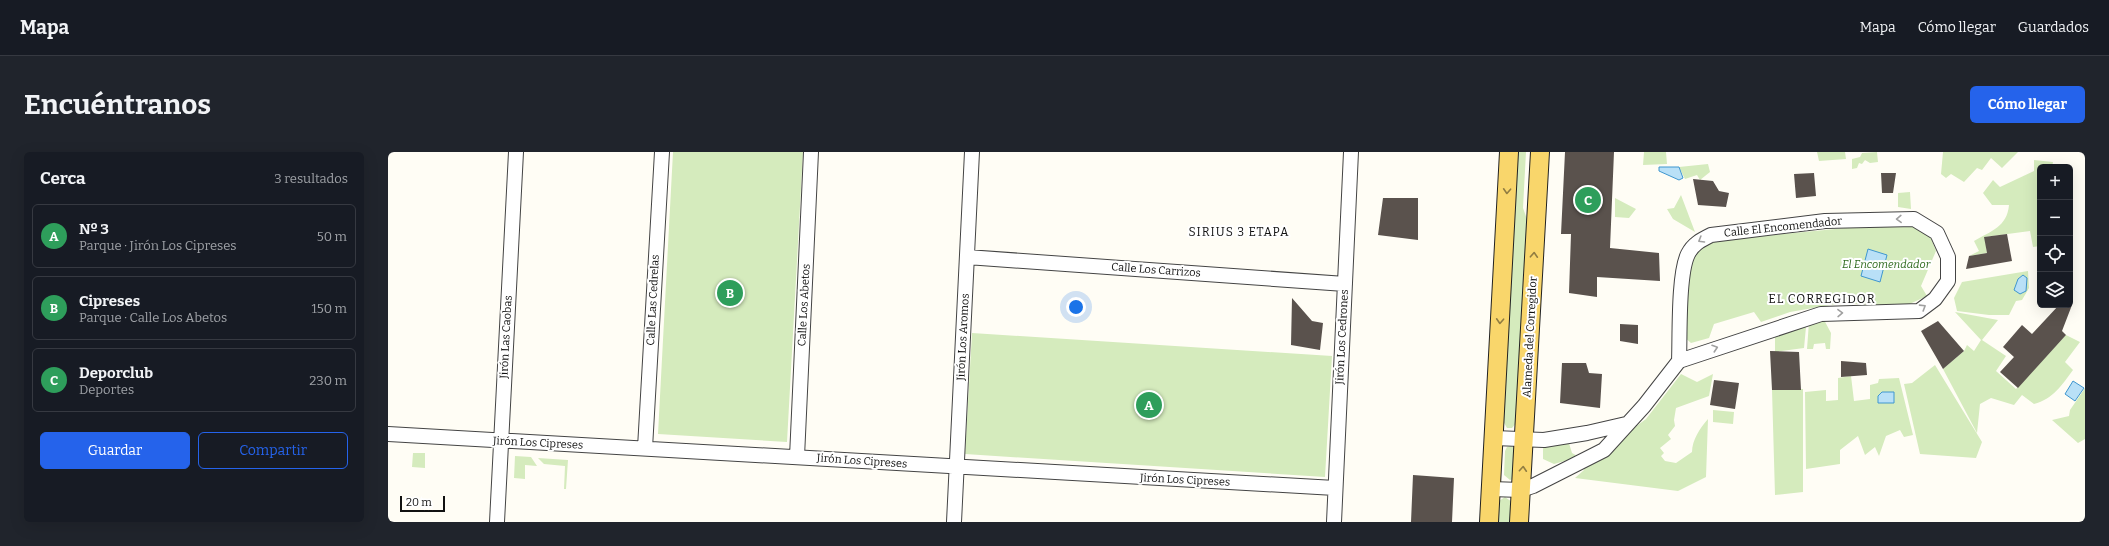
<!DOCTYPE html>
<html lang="es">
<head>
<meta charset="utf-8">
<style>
	:root { --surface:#171b24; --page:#20242c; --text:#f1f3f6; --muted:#9ea1a6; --line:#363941; --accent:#2563eb }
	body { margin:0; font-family:Bitter,serif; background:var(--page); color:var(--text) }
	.controls { position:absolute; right:12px; top:12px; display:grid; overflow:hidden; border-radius:6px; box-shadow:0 4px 16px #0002 }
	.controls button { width:36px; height:36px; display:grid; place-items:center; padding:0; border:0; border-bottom:1px solid var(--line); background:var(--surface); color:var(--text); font:20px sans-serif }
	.scale { position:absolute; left:12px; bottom:10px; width:45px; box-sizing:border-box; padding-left:4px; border:2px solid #111; border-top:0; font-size:11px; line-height:14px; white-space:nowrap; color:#111; -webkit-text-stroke:3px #fff; paint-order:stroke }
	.you { position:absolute; left:688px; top:155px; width:14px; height:14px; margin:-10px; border:3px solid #fff; border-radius:50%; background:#1a73e8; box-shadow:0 0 0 6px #1a73e833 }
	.badge { display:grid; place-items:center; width:26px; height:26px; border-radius:50%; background:var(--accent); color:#fff; font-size:13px; font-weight:700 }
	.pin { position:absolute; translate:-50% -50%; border:2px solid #fff; box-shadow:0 1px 4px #0006 }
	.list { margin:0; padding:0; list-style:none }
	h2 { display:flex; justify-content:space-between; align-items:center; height:52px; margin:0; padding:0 16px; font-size:17px }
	h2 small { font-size:13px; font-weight:400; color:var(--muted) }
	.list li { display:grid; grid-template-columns:26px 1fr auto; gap:12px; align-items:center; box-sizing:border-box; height:64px; margin:0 8px 8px; padding:0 8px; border:1px solid var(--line); border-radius:6px }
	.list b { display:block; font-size:15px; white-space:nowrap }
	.list p { margin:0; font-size:13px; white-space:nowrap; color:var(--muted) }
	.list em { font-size:13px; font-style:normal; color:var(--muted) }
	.actions { display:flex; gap:8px; padding:12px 16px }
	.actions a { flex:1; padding:9px 0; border:1px solid var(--accent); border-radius:6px; text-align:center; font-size:14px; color:var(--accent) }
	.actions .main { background:var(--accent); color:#fff }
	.icon { flex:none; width:22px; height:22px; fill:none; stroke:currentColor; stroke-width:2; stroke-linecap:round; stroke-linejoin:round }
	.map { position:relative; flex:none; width:1697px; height:370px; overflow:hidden; border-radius:6px }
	header { display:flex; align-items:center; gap:24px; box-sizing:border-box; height:56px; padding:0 20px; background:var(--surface); border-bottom:1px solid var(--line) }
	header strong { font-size:19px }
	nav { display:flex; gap:22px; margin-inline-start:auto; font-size:14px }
	.intro { display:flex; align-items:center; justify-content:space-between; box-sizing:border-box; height:96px; padding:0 24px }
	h1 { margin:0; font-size:28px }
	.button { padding:10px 18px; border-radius:6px; background:var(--accent); color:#fff; font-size:14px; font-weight:700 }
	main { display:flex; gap:24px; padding:0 24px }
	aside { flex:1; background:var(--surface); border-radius:6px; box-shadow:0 4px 16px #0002 }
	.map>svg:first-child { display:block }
</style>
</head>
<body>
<header>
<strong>Mapa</strong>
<nav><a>Mapa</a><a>Cómo llegar</a><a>Guardados</a></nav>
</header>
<div class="intro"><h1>Encuéntranos</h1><a class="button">Cómo llegar</a></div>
<main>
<aside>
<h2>Cerca<small>3 resultados</small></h2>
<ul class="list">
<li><span class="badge" style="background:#2e9e5b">A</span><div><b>Nº 3</b><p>Parque · Jirón Los Cipreses</p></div><em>50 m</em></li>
<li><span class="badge" style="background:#2e9e5b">B</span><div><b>Cipreses</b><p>Parque · Calle Los Abetos</p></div><em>150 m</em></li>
<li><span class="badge" style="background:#2e9e5b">C</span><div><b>Deporclub</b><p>Deportes</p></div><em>230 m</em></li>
</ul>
<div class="actions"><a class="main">Guardar</a><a>Compartir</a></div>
</aside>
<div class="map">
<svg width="1697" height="370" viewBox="0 0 1697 370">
	<rect width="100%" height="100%" fill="#fffdf5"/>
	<path fill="#d5ebbd" d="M285,0h130l-16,290 -129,-8z
		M1130,0h8l-3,56 6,17 -12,197 -5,6h-5l-4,-7z
		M1256,0h22l1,12 -24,1z
		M1429,0h28l1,7 -27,2z
		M1489,0l1,10 -8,1 -5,-3 -3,4 -3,-1 -2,5 -5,1v-10l8,-2 2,-4z
		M1555,0h75l-16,16 -11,-10 -9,12 -5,-2 -13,14 -13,-8 -5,4 -5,-4z
		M1646,8l19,2 -1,5h-12v79l-7,1 -3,-16 -45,6 2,16 -18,3 10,-5 -5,-10c17,-10 33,-14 35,-36h-17l-9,-12 10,-13 7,7 34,-16z
		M1320,12l2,8 -10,8 -3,-5 -12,4 -6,-12z
		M1522,40l1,17 -13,-2v-14z
		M1293,43l14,37 -22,-13 -6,-10 7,-1z
		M1227,46l21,11 -7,9 -14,-1z
		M1520,70l21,11 7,18 -15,35 6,10 -24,11 -61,-4 -52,9 -29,10 -7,-10 -40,12 -5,14 -18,5 -8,-7 6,-65 7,-19 16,-11z
		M1640,119l1,17 -7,12 -6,1 -7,14h-20l-32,-4 -3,-13 8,-16z
		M1567,160l43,8 -16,20 24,16 -10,15 20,18 50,-54 14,7 -15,20 8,8c-11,15 -20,29 -39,34l-12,-9 -8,10 -23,-7 -11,6 -3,29 -34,-64 21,-18 3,-6 7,6 7,-11z
		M1435,166l8,15 -1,16h-4l-1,-6 -11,1 -1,5h-6l2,-27z
		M1418,175l-2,21 -29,4v-18z
		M584,181l360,23 -7,121 -360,-23z
		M1547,213l47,77 -6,16 -56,-4 -16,-70 8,-1z
		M1293,222l16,8 16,-8 -4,22 -33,12 -2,12 1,6 -7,9 3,4 -11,9 4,5 -3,3 4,5 11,2 16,-11c0,-12 8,-24 16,-33l-2,58 -28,14 -103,-13 9,-8 -2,-7 11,-5 53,-39z
		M1463,224l3,25 16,-2v-14l8,-2 1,-4 20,-1 14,57 -9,2 -4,-7 -14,6 -7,20 -4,-9 -10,8 -7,-19 -18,14v14l-34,5 -1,-77 21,-2v11l12,-1v-22z
		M1697,236v51l-7,4 -26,-23 17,-4 1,-6z
		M1415,237v103l-28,3 -3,-105z
		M1325,258l21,2 -1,12 -20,-2z
		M1180,288l4,13 7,4 -25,7 -11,-5v-10l2,-6z
		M1123,294l4,2 -2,31 -3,1 -6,-5 1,-24 2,-4z
		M25,301h12v15l-13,-1z
		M127,304l16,1 6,9 -12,-1v14l-11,-1z
		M150,306l30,2 -2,29h-2l1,-23 -21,-2z
		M1117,345l7,5 -1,20h-14l2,-21z"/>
	<path fill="#b9e0f7" stroke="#3f96cf" d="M1271,15h20l4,11 -4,2 -20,-9z
		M1480,97l19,6 -7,27 -19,-6z
		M1635,123l4,3 -1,13 -6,3 -6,-4 4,-11z
		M1685,229l11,7 -9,13 -10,-7z
		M1494,240h12v11h-16v-7z"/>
	<path fill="#5a524d" d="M1177,0h49l-4,96 49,5 1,28 -63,-4v20l-28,-4 2,-59h-10z
		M1426,21l2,23 -20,2 -2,-24z
		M1493,21h15l-3,20h-11z
		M1305,27l20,2 6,10 10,2 -3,14 -28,-2z
		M995,46h35v42l-40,-5z
		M1619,82l5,27 -46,8 3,-13 18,-3 -3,-16z
		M904,146l20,23 11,2 -3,27 -29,-5z
		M1671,153h13l-10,26 4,4 -48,53 -18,-16 14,-15 -11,-10 19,-22 10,9z
		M1550,169l26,30 -21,18 -22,-38z
		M1232,172l18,1v19l-18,-3z
		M1382,199l29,1 2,38h-29z
		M1453,209l25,2 1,12 -26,2z
		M1174,211h24l3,10 13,1 -2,34 -40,-5z
		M1326,228l25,3 -4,26 -25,-4z
		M1025,323l41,3 -2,44h-41z"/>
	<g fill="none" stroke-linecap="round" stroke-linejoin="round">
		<defs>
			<path id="minor" d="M579,105l378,27
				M0,282l947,54
				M1106,286l50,2 43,-7 39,-9
				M257,296l17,-296
				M409,305l14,-305
				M1103,337l30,1 12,-4 71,-36 40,-44 35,-45 142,-47 98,-3 16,-12 13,-18v-24l-11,-24 -23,-14 -89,2 -114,14c-10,5 -18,9 -23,19 -10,20 -8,83 -9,107
				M109,370l19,-370
				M566,370l18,-370
				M946,370l17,-370"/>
			<path id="major" d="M1101,370l20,-370
				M1131,370l21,-370"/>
		</defs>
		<use href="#minor" stroke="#444" stroke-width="16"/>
		<use href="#major" stroke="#222" stroke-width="20"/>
		<use href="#minor" stroke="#fff" stroke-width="14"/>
		<use href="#major" stroke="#f9d66b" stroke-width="18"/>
	</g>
	<defs><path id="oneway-chevron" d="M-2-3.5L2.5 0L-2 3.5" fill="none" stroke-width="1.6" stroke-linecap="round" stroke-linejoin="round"/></defs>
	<g stroke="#917d42">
		<use href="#oneway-chevron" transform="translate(1119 39) rotate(93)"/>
		<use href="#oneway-chevron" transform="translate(1146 103) rotate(-87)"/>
		<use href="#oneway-chevron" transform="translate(1112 169) rotate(93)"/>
		<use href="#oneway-chevron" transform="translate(1135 317) rotate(-86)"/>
	</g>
	<g stroke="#a0a0a0">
		<use href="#oneway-chevron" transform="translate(1511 67) rotate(178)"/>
		<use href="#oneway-chevron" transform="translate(1313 88) rotate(149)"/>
		<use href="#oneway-chevron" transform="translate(1535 155) rotate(-32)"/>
		<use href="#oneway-chevron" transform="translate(1452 161) rotate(-1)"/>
		<use href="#oneway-chevron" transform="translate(1327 196) rotate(-18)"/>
	</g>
	<g text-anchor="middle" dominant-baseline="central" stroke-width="4" stroke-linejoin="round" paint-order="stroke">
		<g font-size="11" fill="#111" stroke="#fff">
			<text transform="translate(1395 75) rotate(-6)">Calle El Encomendador</text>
			<text transform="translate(768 118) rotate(4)">Calle Los Carrizos</text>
			<text transform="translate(265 148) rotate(-87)">Calle Las Cedrelas</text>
			<text transform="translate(416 153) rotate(-87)">Calle Los Abetos</text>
			<text transform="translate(118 185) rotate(-87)">Jirón Las Caobas</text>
			<text transform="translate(575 185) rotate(-87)">Jirón Los Aromos</text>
			<text transform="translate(954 185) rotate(-87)">Jirón Los Cedrones</text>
			<text transform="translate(1142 185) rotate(-87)">Alameda del Corregidor</text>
			<text transform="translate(150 291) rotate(3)">Jirón Los Cipreses</text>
			<text transform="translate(474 309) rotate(4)">Jirón Los Cipreses</text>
			<text transform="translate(797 328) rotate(3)">Jirón Los Cipreses</text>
		</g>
		<g font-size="11" font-style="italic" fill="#2f6b1f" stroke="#fff">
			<text x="1498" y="112">El Encomendador</text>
		</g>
		<g font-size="12" letter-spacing="1" fill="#111" stroke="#fff">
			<text x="851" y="80">SIRIUS 3 ETAPA</text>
			<text x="1434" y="147">EL CORREGIDOR</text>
		</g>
	</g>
</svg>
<div class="controls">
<button>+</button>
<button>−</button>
<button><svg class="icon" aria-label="locate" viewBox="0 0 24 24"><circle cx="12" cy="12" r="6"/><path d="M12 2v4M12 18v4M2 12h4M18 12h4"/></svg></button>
<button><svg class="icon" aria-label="layers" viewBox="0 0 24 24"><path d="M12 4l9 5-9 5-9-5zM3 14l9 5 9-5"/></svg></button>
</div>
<div class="scale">20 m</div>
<div class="you"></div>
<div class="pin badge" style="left:761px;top:253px;background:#2e9e5b">A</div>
<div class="pin badge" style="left:342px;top:141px;background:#2e9e5b">B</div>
<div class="pin badge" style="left:1200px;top:48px;background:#2e9e5b">C</div>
</div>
</main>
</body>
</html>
